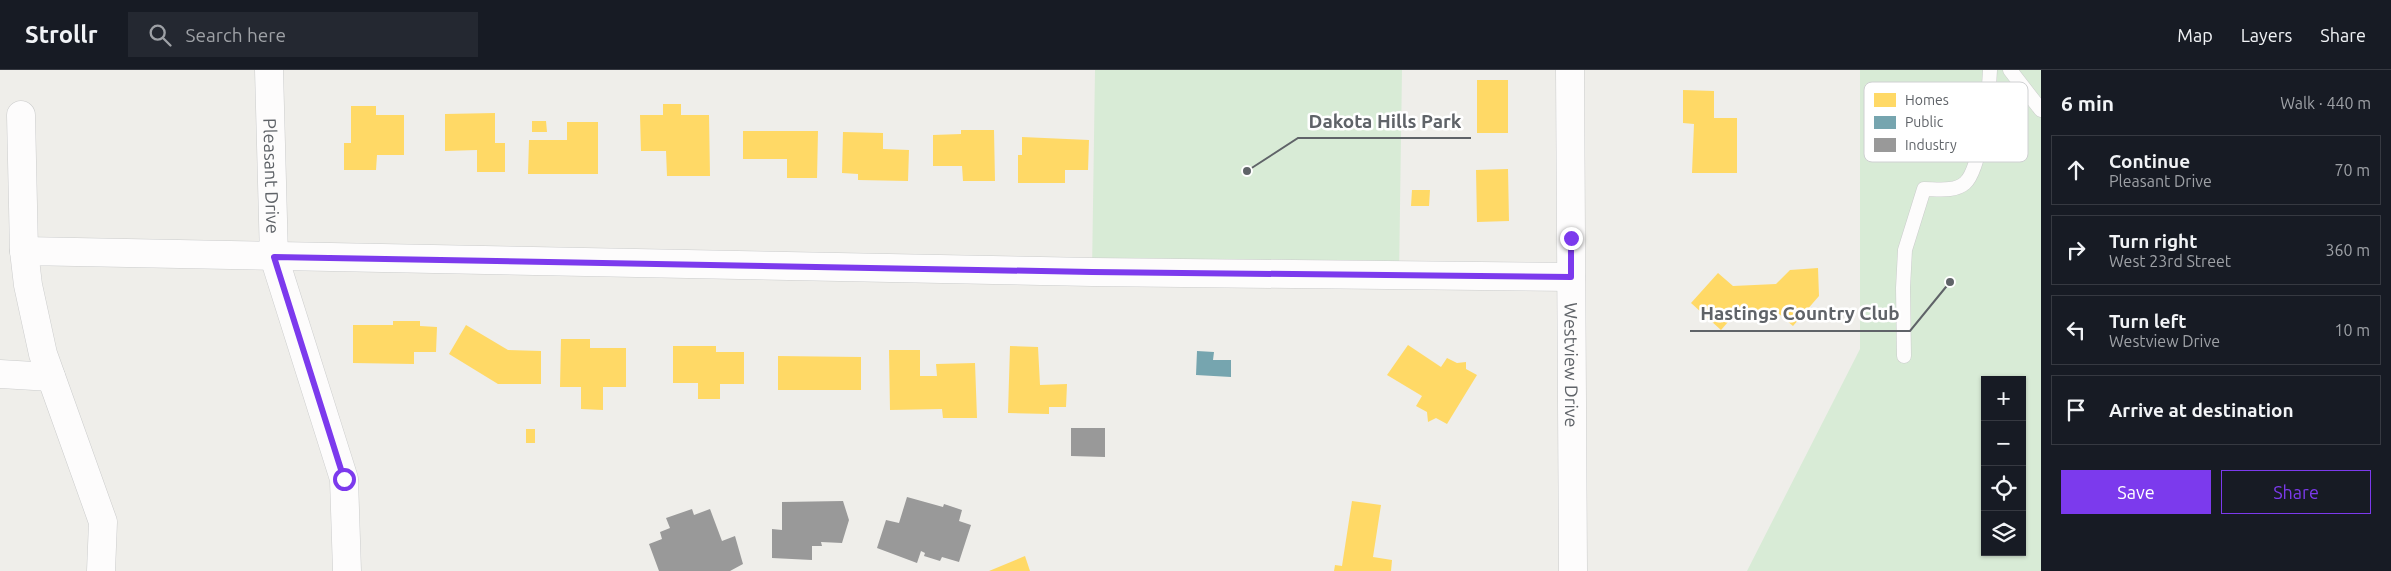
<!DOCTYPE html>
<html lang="en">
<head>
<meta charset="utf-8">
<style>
	:root { --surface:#171b24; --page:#242831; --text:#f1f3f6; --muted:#9ea1a6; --line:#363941; --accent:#7c3aed }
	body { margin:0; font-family:Ubuntu,sans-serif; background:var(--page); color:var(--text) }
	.controls { position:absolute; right:15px; bottom:15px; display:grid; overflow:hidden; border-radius:0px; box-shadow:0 1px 4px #0004 }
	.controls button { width:45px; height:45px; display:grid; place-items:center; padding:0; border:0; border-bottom:1px solid var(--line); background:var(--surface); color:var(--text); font:25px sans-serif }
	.stop { position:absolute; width:15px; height:15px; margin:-11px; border:4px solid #7c3aed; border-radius:50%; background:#fff }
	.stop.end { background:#7c3aed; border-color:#fff; box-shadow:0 1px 5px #0008 }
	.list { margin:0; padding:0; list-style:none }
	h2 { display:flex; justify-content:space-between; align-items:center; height:65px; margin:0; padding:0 20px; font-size:21px }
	h2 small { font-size:16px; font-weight:400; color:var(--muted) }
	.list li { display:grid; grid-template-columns:32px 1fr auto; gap:15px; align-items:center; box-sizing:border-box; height:70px; margin:0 10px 10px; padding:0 10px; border:1px solid var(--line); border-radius:0px }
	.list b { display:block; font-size:19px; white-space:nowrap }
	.list p { margin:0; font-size:16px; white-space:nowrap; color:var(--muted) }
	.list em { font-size:16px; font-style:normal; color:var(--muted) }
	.actions { display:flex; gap:10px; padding:15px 20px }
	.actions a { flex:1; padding:11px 0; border:1px solid var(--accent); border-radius:0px; text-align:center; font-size:18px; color:var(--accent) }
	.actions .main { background:var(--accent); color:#fff }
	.icon { flex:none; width:28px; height:28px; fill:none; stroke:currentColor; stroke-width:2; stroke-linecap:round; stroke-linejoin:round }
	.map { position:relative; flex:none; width:2041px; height:501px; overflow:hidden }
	header { display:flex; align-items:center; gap:30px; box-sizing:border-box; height:70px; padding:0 25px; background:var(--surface); border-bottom:1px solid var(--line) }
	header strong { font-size:24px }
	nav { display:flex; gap:28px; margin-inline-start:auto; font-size:18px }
	.search { width:350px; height:45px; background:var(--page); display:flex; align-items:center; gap:12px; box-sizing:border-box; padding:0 18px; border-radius:0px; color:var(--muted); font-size:19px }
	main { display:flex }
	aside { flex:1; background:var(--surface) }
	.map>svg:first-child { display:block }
</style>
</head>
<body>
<header>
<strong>Strollr</strong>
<div class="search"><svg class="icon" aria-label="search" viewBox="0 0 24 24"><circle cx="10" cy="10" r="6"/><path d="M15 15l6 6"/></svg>Search here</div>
<nav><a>Map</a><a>Layers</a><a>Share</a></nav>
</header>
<main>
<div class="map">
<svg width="2041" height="501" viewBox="0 0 2041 501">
	<rect width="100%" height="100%" fill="#efeeea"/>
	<path fill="#d8ebd6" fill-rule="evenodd" d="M1095,0h307l-3,206 -307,-4z
		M1860,0h181v501h-294l113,-222zM1985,310h37v172h-37z"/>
	<path fill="#ffd966" d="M1477,10h31v53h-31z
		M1683,20l31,1v27h23v55h-45l2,-49 -11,-1z
		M663,34h18v11h28l1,61h-43l-1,-25h-25l-1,-36h23z
		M351,36h25v9h28v40h-27l-1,15h-32v-27h7z
		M495,43v30h10v29h-28v-22l-32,1v-37z
		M532,51h14l1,11h-15z
		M567,52h31v52h-70l1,-34h38z
		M961,60h33l1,51h-32l-1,-15h-29v-31l28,-1z
		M743,61h75l-1,47h-30v-19h-44z
		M843,62l40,1v16l26,1 -1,31 -50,-1v-6l-16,-1z
		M1022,67l67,3 -1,30h-23v13h-47v-28h4z
		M1508,99l1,52 -32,1 -1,-52z
		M1412,120h18l-1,16h-18z
		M1818,198l1,28 -26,30 -16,-14 -42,2 -14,16 -30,-27 27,-30 15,13 43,-2 14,-14z
		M393,251h27v5l17,1 -1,25h-22v12l-61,-1v-38h40z
		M466,255l42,25 33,1v33h-43l-49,-30z
		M561,269h29v9h36v39h-23v23l-22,-1v-22h-21z
		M1408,275l33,22 6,-9 10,5 9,-1v7l11,6 -30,49 -11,-6 -8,4 -1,-10 -11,-6 6,-10 -35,-21z
		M673,276h43v6h28v32h-24v15h-22v-16h-25z
		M1010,276l28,1 2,38 27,-1 -1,23h-17v7l-41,-1z
		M889,280h31v26h17l-1,-12 39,-1 2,55h-34l-1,-9 -52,1z
		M778,286l83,1v33h-83z
		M526,359h9v14h-9z
		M1352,431l29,4 -8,52 19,3 -1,11h-57l1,-6 7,1z
		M1025,486l5,15h-41z"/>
	<path fill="#76a5af" d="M1197,281l17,1 -1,8h18v17l-35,-2z"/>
	<path fill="#999" d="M1071,358h34v29l-34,-1z
		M907,427l36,10 1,-3 18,6 -3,11 12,4 -12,37 -17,-5 -2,4 -16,-5 1,-3 -4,-2 -4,12 -40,-15 9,-28 13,3z
		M843,431l6,19 -7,23 -21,-1 1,4h-10v14l-40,-2v-29l10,1v-28z
		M692,439l2,6 16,-6 12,32 13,-5 8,28 -13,7h-71l-10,-27 13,-5 -2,-7 10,-4 -4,-10z"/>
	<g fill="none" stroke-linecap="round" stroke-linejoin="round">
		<defs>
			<path id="service" d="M2010,0l31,40
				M1904,286l-1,-68 2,-38 19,-61c13,0 31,3 41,-6 16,-14 24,-90 25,-113"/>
			<g id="minor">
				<path id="s1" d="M1570,0l3,501"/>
				<path d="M21,45l3,136"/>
				<path d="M0,304l51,3"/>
				<path d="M101,501l2,-49 -60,-168 -15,-69 -4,-34 1068,21 479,5"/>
			</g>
			<g id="tertiary">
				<path id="s2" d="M269,0l5,187 70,222 3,92"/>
			</g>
		</defs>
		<use href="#service" stroke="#cbcccc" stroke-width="15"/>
		<use href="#minor" stroke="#cbcccc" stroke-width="29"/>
		<use href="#tertiary" stroke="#cbcccc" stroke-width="29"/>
		<use href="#service" stroke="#fdfcfc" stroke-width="14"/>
		<use href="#minor" stroke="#fdfcfc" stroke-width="28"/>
		<use href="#tertiary" stroke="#fdfcfc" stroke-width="28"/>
	</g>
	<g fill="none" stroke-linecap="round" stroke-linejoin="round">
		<path stroke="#7c3aed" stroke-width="6" d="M344,409l-70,-222 818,15 479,5v-39"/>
	</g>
	<g text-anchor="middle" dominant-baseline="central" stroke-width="5" stroke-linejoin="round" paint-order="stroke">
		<g font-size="18" fill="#5f6368" stroke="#fff">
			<text stroke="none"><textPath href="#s2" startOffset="106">Pleasant Drive</textPath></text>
			<text stroke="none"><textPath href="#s1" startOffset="295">Westview Drive</textPath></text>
		</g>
	</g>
	<rect x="1864" y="12" width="164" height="80" rx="8" fill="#fff" stroke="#cfd0d2" stroke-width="1"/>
	<rect x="1874" y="23" width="22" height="14" fill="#ffd966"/>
	<rect x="1874" y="46" width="22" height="13" fill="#76a5af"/>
	<rect x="1874" y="68" width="22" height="14" fill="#999"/>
	<g font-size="14" fill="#5f6368">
		<text x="1905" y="35">Homes</text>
		<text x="1905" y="57">Public</text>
		<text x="1905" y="80">Industry</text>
	</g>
	<path fill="none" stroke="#5f6368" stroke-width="2" d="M1247 101L1298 68H1471M1950 212L1910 261H1690"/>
	<g fill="#5f6368" stroke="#fff" stroke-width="2">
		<circle cx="1247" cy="101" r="5"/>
		<circle cx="1950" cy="212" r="5"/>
	</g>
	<g font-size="19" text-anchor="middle" font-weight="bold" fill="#5f6368" stroke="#fff" stroke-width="5" stroke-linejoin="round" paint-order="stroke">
		<text x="1385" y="58">Dakota Hills Park</text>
		<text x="1800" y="250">Hastings Country Club</text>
	</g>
</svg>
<div class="controls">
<button>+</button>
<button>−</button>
<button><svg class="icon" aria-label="locate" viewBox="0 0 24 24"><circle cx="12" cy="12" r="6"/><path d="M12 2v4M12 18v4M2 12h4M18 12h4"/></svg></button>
<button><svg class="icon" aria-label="layers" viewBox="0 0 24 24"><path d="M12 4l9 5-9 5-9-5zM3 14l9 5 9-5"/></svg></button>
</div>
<div class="stop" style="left:344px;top:409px"></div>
<div class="stop end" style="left:1571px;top:168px"></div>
</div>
<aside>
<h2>6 min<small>Walk · 440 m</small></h2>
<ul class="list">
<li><svg class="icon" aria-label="ahead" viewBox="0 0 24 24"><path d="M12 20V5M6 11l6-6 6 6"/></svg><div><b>Continue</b><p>Pleasant Drive</p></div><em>70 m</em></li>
<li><svg class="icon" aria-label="right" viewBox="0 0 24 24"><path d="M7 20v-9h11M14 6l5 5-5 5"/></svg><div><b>Turn right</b><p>West 23rd Street</p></div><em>360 m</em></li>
<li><svg class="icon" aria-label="left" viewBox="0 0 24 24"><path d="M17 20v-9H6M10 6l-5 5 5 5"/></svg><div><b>Turn left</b><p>Westview Drive</p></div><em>10 m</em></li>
<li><svg class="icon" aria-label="arrive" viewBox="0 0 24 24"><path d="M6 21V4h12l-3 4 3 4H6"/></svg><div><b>Arrive at destination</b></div></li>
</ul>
<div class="actions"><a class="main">Save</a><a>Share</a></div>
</aside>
</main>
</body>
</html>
